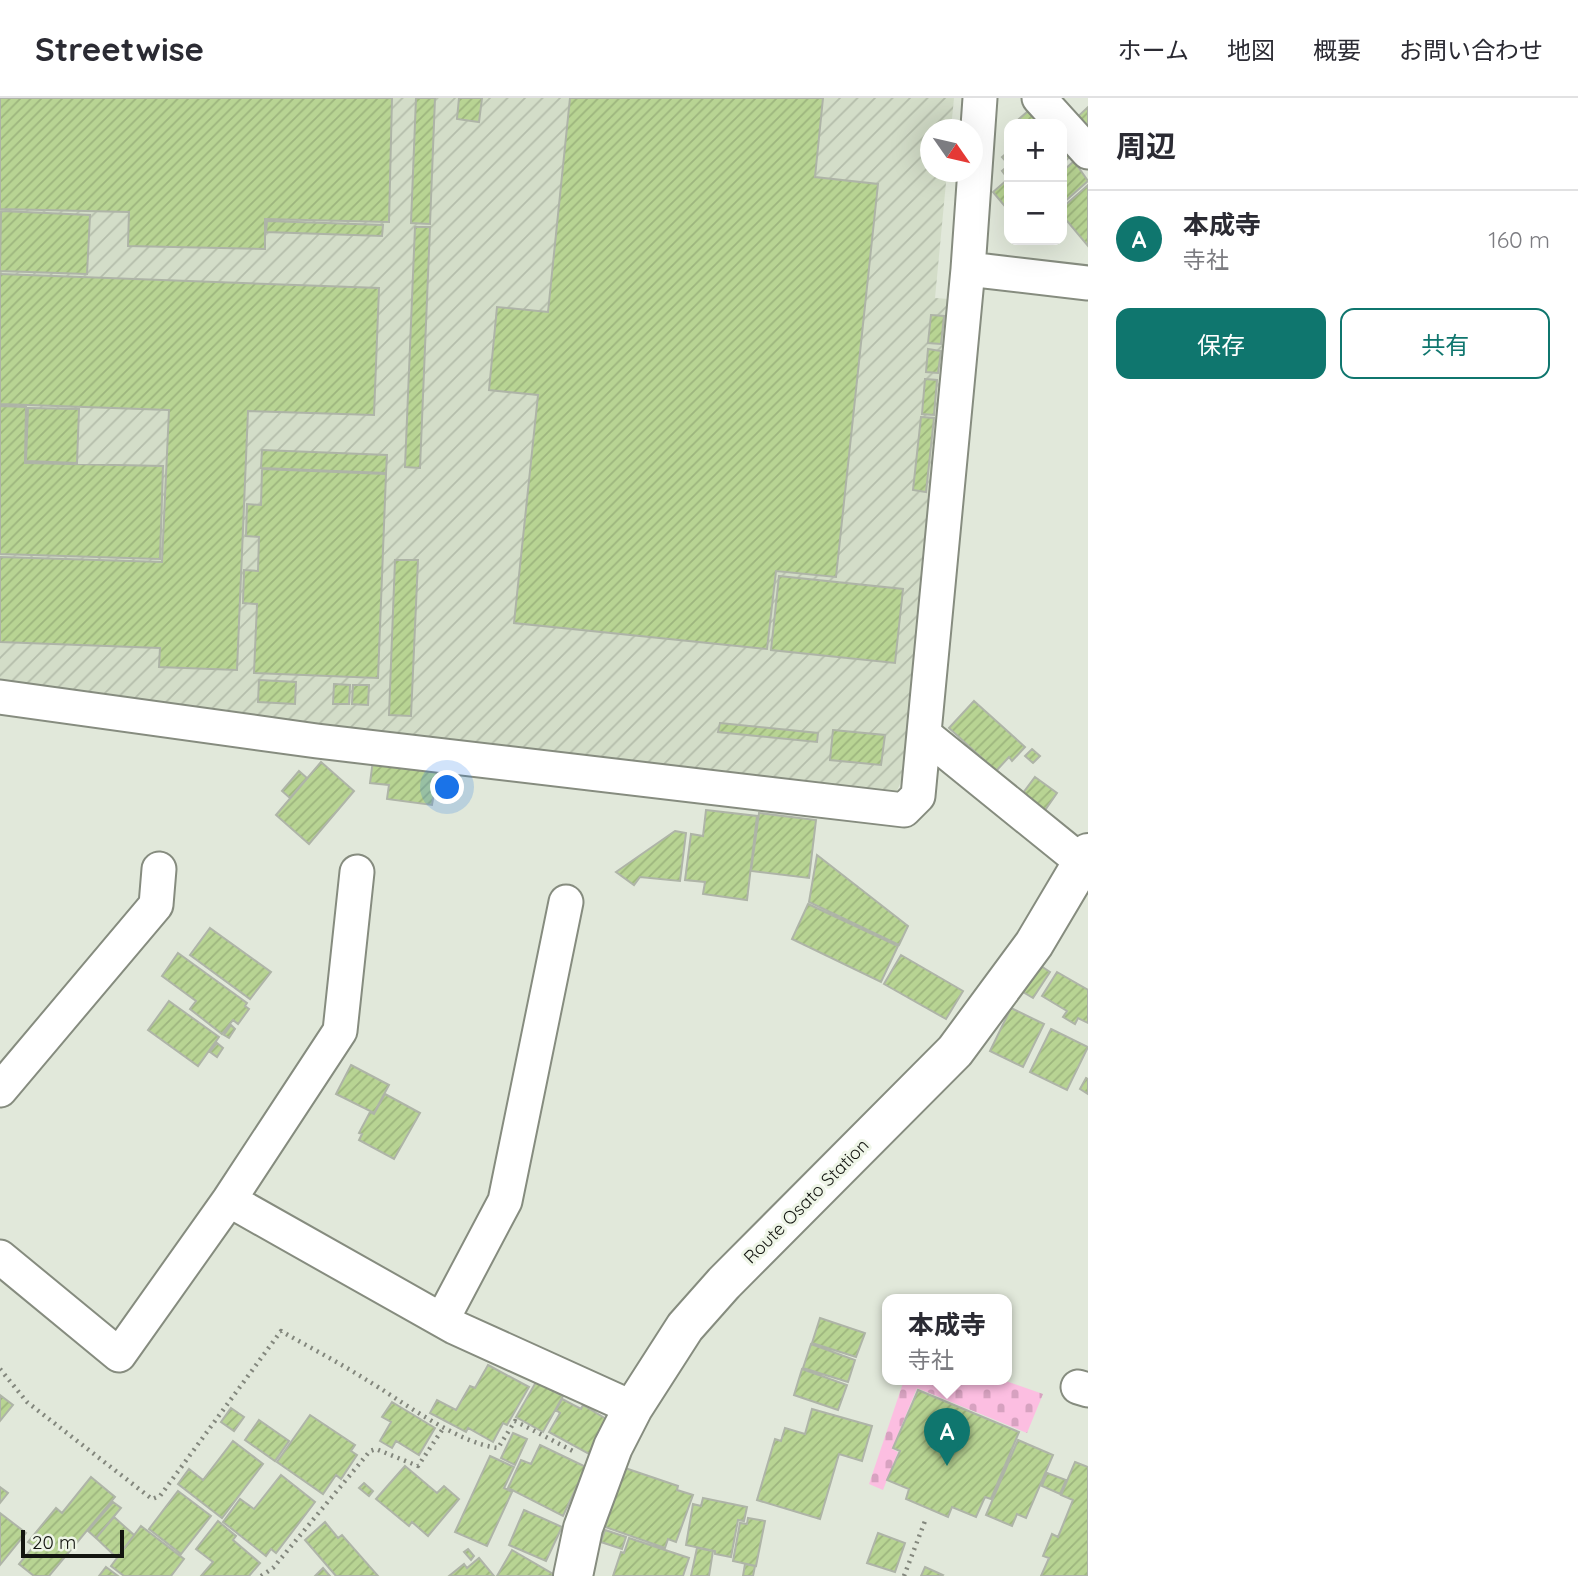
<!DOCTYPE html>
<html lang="ja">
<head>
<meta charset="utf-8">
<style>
	:root { --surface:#fff; --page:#f7f7f7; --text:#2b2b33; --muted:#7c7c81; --line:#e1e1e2; --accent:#0f766e }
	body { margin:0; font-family:Quicksand,"Noto Sans JP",sans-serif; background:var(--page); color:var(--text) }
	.controls { position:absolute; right:21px; top:21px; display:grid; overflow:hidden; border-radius:14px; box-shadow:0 7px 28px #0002 }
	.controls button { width:63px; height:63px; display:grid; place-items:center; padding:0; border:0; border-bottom:2px solid var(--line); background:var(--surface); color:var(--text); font:35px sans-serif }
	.compass { position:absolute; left:920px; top:21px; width:63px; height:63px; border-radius:50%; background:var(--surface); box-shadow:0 7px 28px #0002; rotate:124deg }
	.scale { position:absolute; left:21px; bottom:18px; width:103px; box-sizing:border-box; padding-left:7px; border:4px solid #131510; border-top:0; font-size:19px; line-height:24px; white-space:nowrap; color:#131510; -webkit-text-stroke:5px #eef5e7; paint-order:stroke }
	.you { position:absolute; left:448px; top:690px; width:24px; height:24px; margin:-18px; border:5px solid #fff; border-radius:50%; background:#1a73e8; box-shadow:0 0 0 10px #1a73e833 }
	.badge { display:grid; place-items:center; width:46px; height:46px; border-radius:50%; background:var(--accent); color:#fff; font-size:23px; font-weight:700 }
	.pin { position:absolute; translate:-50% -58px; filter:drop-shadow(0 2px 4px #0008) }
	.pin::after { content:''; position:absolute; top:37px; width:24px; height:21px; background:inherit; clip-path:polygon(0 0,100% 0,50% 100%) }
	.popup { position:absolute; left:882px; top:1196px; width:130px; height:91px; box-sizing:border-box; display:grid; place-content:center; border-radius:14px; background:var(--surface); filter:drop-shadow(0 2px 5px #0005); font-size:23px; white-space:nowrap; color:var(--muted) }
	.popup b { font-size:26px; color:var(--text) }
	.popup::after { content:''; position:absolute; left:50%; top:100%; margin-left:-14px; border:14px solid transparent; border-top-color:var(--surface) }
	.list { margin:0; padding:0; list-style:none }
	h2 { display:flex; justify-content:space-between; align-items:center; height:91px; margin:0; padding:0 28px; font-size:30px }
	h2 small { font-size:23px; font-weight:400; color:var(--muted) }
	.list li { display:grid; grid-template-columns:46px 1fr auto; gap:21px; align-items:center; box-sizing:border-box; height:98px; padding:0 28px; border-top:2px solid var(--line) }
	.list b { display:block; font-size:26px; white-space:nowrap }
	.list p { margin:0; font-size:23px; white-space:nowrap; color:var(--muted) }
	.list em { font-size:23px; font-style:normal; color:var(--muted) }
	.actions { display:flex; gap:14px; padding:21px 28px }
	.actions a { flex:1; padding:16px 0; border:2px solid var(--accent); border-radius:14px; text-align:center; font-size:24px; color:var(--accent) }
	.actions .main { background:var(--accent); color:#fff }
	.map { position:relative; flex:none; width:1088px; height:1478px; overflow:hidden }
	header { display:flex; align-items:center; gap:42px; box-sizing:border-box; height:98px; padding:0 35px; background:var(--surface); border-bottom:2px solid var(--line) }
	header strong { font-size:33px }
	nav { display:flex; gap:38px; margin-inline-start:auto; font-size:24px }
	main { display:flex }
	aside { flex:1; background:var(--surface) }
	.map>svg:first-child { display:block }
</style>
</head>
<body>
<header>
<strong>Streetwise</strong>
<nav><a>ホーム</a><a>地図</a><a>概要</a><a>お問い合わせ</a></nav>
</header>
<main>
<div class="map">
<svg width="1088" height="1478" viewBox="0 0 1088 1478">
	<defs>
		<pattern id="industrial-furrows" width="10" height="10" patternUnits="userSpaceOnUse" patternTransform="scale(1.75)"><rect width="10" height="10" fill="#d3ddc8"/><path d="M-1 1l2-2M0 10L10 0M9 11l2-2" fill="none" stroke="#b4bdab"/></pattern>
		<pattern id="cemetery-stones" width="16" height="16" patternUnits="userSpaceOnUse" patternTransform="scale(1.75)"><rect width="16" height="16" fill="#fcbee1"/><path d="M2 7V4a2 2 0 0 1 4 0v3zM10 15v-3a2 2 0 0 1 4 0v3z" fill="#d7a2c0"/></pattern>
		<pattern id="building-hatch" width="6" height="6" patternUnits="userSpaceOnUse" patternTransform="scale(1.75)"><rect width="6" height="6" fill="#b8d493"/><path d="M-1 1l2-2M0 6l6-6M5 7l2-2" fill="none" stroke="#9db57e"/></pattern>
	</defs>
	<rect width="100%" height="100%" fill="#e1e8da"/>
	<path fill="url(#industrial-furrows)" d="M0,0h954l-3,31 -21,1v42h17l-12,126 14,1 -47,480 -8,19 -894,-111z"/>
	<path fill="url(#cemetery-stones)" d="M904,1282h99l40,14 -16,39 -110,-45 -25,61 6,3 -15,38 -14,-6z"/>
	<path fill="url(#building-hatch)" stroke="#aeb4a7" stroke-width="2" d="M0,0h392l-3,124 -124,-3v30l-137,-3 1,-34 -129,-3z
		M416,0h19l-5,126 -19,-1z
		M459,0h23l-3,24 -22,-3z
		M570,0h253l-8,79 63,7 -42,393 -60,-6 -9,78 -253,-26 24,-228 -49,-5 8,-83 51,5z
		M1034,8l15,18h-26l-4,-5z
		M1088,9v33l-16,-18z
		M1062,41l12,14 -12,11z
		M1009,53v14l-7,-8z
		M1074,63l14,20 -26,23v-32z
		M1009,67v43l-1,2 -15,-18 15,-13 -6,-8z
		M1088,87v61l-26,-31v-7z
		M1,113l89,4 -3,59 -87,-3z
		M267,123l116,4 -1,11 -116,-4z
		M415,129h15l-10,241 -15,-1z
		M0,176l379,14 -5,127 -126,-4 -11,259 -78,-3 1,-19 -160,-6v-85l162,5 7,-152 -169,-6z
		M931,217l13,1 -3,28 -13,-1z
		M928,251l13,2 -3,22 -12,-1z
		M925,281l12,1 -3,35 -12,-1z
		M0,308l26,1 -1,56 138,3 -3,93 -160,-5z
		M28,310l51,1 -2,54 -51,-2z
		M921,319l13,1 -8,74 -13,-2z
		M262,352l125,5 -1,18 -125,-5z
		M262,371l124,5 -8,204 -124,-5 3,-69 -14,-1 1,-33 14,1 1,-34 -13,-1 1,-32 14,1z
		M395,462h23l-7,156 -22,-1z
		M779,478l124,13 -8,74 -124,-13z
		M259,582l37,2 -1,22 -37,-2z
		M334,586l16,1 -1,19h-16z
		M353,587h16l-1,20 -16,-1z
		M974,603l51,46 -13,14 -3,-4 -13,14 -47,-43z
		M720,625l98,10 -1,9 -99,-10z
		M833,632l52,5 -4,30 -51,-5z
		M1032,651l8,7 -7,7 -8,-7z
		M373,662l71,10 -1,12 -7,-1 -4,24 -45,-6 2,-14 -19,-2z
		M321,664l33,29 -45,53 -33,-29z
		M299,673l8,7 -17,20 -8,-7z
		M1035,679l22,16 -14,20 -23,-16z
		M706,712l51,6 -10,84 -44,-6 2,-12 -20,-2 6,-46 12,2z
		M759,715l57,7 -7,58 -58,-7z
		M675,733l11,2 -6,48 -40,-4 -6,8 -18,-13z
		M817,757l91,71 -9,19 -90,-43z
		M808,806l90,42 -17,36 -89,-43z
		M210,830l61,44 -21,27 -60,-44z
		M178,855l69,50 -2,3 4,3 -11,15 -5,-4 -11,14 -32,-25 6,-8 -34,-25z
		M901,857l62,36 -17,28 -62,-35z
		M1041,868l9,6 -17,26 -10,-6z
		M1057,874l31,18v33l-10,-5 -3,6 -12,-7 4,-6 -25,-15z
		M169,903l50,36 -21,29 -50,-36z
		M1011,910l33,16 -21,43 -33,-16z
		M231,927l4,4 -6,9 -5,-3z
		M1051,931l37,18 -21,43 -37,-18z
		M217,945l6,5 -6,9 -7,-5z
		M351,967l38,20 -15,28 -38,-19z
		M1086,980l2,1v15l-8,-5z
		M385,996l35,19 -26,46 -35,-19 3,-6 -3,-1 11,-21 4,2z
		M820,1220l45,15 -9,24 -44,-14z
		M811,1246l44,16 -7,22 -45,-14z
		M488,1267l41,22 -22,38 -4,-2 -10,19 -25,-14 -2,4 -36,-19 7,-13 19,10 14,-24 5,2z
		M802,1271l45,16 -9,25 -44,-15z
		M536,1284l27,14 -20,36 -27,-15z
		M918,1292l101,42 -28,67 -6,-2 -9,20 -24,-10 -4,10 -42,-18 3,-10 -22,-9 13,-29 -7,-3z
		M0,1297l13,10 -13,16z
		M562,1301l19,10 2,-4 25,15 -19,34 -40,-22 11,-19 -4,-3z
		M392,1304l43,26 -16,27 -23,-14 -4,7 -12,-7 11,-19 -9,-5z
		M231,1310l13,9 -10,14 -13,-9z
		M812,1311l60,17 -10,35 -23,-7 -19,65 -63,-19 18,-61 6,2 4,-13 20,6z
		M310,1317l45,30 -4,6 6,4 -16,24 -5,-4 -13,19 -46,-32z
		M259,1322l30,21 -14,20 -30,-21z
		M513,1335l14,6 -12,26 -14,-7z
		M1018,1342l35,15 -27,63 -9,-4 -5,12 -26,-11z
		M233,1343l30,23 -41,54 -44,-34 11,-15 14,11z
		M540,1347l46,22 -23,49 -55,-28 13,-28 10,4z
		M490,1358l24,11 -10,21 8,4 -25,54 -32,-14z
		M1075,1364l13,5v109h-47l8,-18 -6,-2 9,-22 6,3 15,-37 -12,-5z
		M405,1368l32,27 7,-7 15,13 -31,37 -16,-14 -3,4 -33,-27z
		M625,1370l53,18 -1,4 16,5 -17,47 -8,-3 -3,9 -60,-21z
		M1047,1375l19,7 -6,14 -18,-8z
		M281,1377l34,27 -39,51 -5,-4 -5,7 -43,-34 17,-23 14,10z
		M91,1379l24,20 -66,79h-15l-15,-12 15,-18 -6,-4 28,-34 6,5z
		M364,1385l9,8 -4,5 -10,-8z
		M0,1389l8,6 -8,10z
		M178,1393l33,25 -30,38 -32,-25z
		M703,1400l44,9 -3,14 -6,-1 -7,37 -16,-3v-3l-29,-6 7,-41 8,2z
		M113,1404l8,6 -25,30 -8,-7z
		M524,1412l38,17 -16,34 -37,-16z
		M0,1415l26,20 -26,32z
		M114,1419l20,18 -17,23 -21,-20z
		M748,1420l17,3 -9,45 -23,-5 7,-38 7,1z
		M218,1423l18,15 -3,4 27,23 -11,13h-48l12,-14 -17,-13z
		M325,1424l13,16 4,-3 36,41h-42l-31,-36z
		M141,1428l43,33 -13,17h-47l-13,-10z
		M605,1432l21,7 -4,12 -21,-7z
		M878,1435l27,10 -10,29 -28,-9z
		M629,1440l60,20 -6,18h-70l8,-24 3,1z
		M697,1450l16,3 -4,25h-18z
		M468,1451l6,7 -3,4 -7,-8z
		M512,1452l41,24 -1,2h-55z
		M479,1460l15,18h-45l15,-12 3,4z
		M745,1466l10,2 -2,10h-10z
		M106,1469l12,9h-19z
		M925,1469l18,8 -1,1h-21z
		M323,1470l7,8h-15z"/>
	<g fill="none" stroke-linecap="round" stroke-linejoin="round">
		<defs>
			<path id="minor" d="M1039,0l49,54
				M968,171l120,14
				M0,599l317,44 587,69 14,-14 50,-527 12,-171
				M924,636l158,128
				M0,992l156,-185 3,-36
				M229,1102l225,127 179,81
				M0,1159l119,98 110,-155 111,-169 17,-159
				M442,1222l63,-119 61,-299
				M1078,1289l10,3"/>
			<path id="secondary" d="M573,1478l10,-48 30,-81 20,-39 52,-81 39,-44 231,-232 79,-107 54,-91"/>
		</defs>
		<use href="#minor" stroke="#868c7f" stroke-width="37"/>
		<use href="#secondary" stroke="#868c7f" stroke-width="42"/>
		<path stroke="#83877d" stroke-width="4.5" stroke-dasharray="2 5" stroke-linecap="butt" d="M0,1271l27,33 125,97 8,-3 121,-165c28,16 57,31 84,48 37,22 92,64 133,69l17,-27 58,30
			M261,1478l12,-8 97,-117 6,-2 42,17 26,-39
			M904,1478l21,-55"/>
		<use href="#minor" stroke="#fff" stroke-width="33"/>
		<use href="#secondary" stroke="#fff" stroke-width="38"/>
	</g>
	<g text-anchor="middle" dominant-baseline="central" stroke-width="6" stroke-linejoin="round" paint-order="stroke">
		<g font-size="18" fill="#131510" stroke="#eef5e7">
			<text transform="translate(806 1103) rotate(-45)">Route Osato Station</text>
		</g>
	</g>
</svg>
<div class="controls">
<button>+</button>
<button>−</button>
</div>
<svg class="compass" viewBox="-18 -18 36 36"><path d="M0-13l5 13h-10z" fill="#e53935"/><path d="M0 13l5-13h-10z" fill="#7c7c81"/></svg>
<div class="scale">20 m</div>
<div class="you"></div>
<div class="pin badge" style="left:947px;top:1368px">A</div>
<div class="popup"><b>本成寺</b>寺社</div>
</div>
<aside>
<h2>周辺<small></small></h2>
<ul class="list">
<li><span class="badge">A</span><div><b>本成寺</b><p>寺社</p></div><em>160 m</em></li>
</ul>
<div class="actions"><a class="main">保存</a><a>共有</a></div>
</aside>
</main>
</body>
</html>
